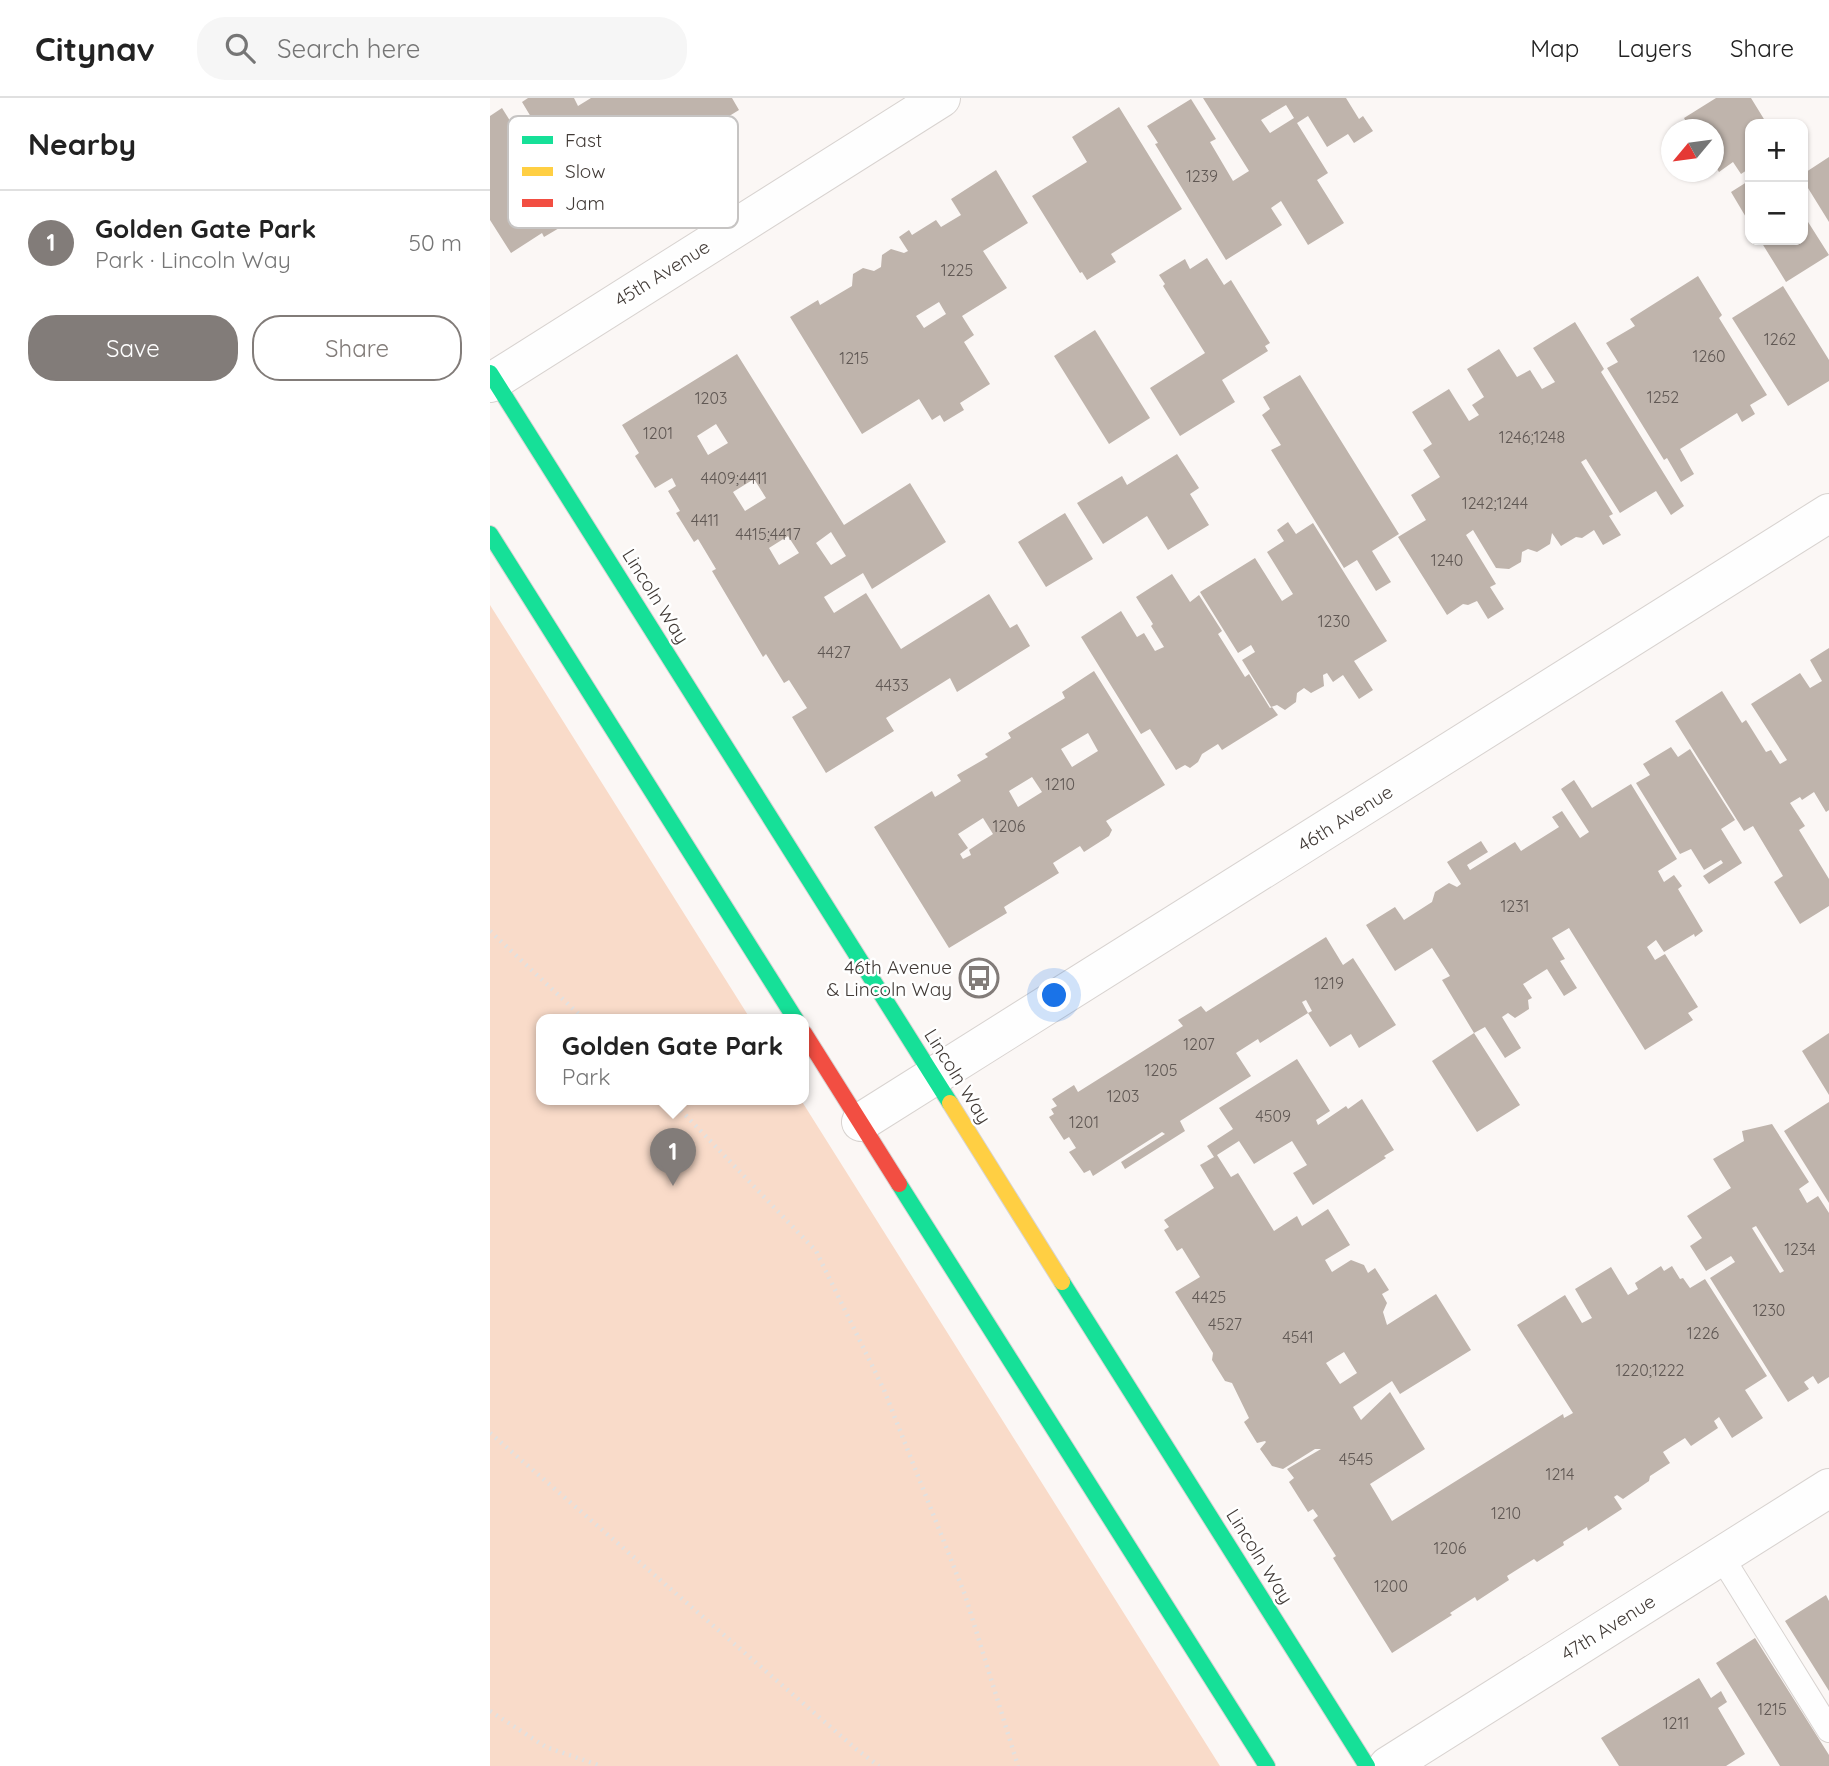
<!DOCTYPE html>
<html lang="en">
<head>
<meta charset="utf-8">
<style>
	:root { --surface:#fff; --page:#f6f6f6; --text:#222; --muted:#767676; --line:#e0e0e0; --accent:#827c79 }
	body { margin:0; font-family:Quicksand,sans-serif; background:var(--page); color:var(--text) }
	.controls { position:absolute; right:21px; top:21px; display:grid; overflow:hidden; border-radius:14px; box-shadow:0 2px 5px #0004 }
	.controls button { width:63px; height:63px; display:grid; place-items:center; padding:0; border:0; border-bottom:2px solid var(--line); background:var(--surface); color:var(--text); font:35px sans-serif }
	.compass { position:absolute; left:1171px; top:21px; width:63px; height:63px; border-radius:50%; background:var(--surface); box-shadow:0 2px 5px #0004; rotate:241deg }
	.you { position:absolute; left:565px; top:898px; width:24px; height:24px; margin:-18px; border:5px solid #fff; border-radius:50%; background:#1a73e8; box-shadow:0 0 0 10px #1a73e833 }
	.badge { display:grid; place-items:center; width:46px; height:46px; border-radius:50%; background:var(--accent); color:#fff; font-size:23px; font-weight:700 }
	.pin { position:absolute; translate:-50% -58px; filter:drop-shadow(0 2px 4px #0008) }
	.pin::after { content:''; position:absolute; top:37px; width:24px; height:21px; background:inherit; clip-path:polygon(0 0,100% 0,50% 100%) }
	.popup { position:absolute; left:46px; top:916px; width:273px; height:91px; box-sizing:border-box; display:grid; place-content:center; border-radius:14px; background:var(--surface); filter:drop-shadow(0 2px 5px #0005); font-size:23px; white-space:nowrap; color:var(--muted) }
	.popup b { font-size:26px; color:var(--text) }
	.popup::after { content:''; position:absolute; left:50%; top:100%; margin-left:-14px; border:14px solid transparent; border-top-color:var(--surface) }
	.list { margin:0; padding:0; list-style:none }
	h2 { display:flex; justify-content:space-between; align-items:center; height:91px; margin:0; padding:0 28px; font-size:30px }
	h2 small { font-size:23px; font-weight:400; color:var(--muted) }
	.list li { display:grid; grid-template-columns:46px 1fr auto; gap:21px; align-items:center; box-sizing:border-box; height:105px; padding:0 28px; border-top:2px solid var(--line) }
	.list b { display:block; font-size:26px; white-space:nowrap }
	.list p { margin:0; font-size:23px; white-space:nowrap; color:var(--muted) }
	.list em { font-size:23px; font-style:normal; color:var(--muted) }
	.actions { display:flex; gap:14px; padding:21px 28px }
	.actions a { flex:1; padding:16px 0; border:2px solid var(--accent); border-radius:28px; text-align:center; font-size:24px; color:var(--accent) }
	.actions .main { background:var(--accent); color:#fff }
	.icon { flex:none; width:38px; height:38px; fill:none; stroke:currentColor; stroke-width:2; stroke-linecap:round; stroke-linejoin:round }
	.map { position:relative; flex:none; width:1339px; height:1668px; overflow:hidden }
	header { display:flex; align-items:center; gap:42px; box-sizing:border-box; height:98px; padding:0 35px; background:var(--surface); border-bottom:2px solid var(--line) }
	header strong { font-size:33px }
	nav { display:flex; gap:38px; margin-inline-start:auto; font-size:24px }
	.search { width:490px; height:63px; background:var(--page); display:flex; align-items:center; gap:18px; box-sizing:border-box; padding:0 24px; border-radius:28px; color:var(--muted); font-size:26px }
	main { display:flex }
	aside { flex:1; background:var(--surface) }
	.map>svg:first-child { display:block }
</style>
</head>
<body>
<header>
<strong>Citynav</strong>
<div class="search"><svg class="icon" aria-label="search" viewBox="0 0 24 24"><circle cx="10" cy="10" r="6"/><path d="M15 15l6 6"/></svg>Search here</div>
<nav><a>Map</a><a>Layers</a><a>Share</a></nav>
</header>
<main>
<aside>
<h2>Nearby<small></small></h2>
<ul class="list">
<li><span class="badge">1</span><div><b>Golden Gate Park</b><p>Park · Lincoln Way</p></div><em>50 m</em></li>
</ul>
<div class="actions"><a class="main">Save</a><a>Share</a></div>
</aside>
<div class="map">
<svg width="1339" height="1668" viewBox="0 0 1339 1668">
	<rect width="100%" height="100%" fill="#fbf7f5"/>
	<path fill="#f9dbc9" d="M0,507l261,415h-209v80h259l419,666h-730z"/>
	<path fill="#bfb4ac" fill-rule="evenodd" d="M38,0h46l4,8 13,-8h141l7,12 -115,71 -1,-3 -4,2 2,3 -20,13 1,3 -32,20 1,2 -27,16 -2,-4 -31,20 -21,-33v-104l12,-8 12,19 17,-10 -9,-15z
		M713,0h143l13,21 4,-3 10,15 -19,12 -6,-9 -21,13 -19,-31 -11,7 31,50 -11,7 27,43 -36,22 -27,-44 -10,7 11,17 -56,35 -71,-116 3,-1 -11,-17 44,-27 25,40 -6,3 23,39 16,-10zM796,7l8,13 -24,15 -9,-13z
		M1226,0h35l16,26h-17v44l-9,6 -8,-12 -14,10 -5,-8v-34h-23l-7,-12z
		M629,9l63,102 -71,45 5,8 -29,18 -5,-8 -2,1 -48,-77 55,-34 -15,-25z
		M1339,59v65l-26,-42v-6z
		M506,72l32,53 -45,28 24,37 -45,28 12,19 -10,7 26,42 -30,19 4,7 -20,12 -4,-7 -8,5 -13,-21 -57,35 -72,-117 28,-17 2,5 32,-19 1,-12 10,-6 11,3 7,-4 1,-12 9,-6 13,4 4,-2 -9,-14 10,-7 3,5 24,-15 5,7 20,-12 -10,-16zM449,204l7,12 -22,14 -8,-12z
		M1260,82v44l-19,-32z
		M1313,116l26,41 -43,27 -26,-42h43z
		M717,160l17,27 7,-5 39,63 -5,3 3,5 -46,29 13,22 -55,34 -30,-48 55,-35 -42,-67 2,-2 -6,-9 26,-16 5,10z
		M1208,178l24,39 -3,3 48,77 -17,10 5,9 -13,8 -5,-9 -57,36 14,25 -13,8 -14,-24 -3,2 -57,-92 11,-6 -12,-19 29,-17 -5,-7z
		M1293,188l46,74v21l-41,25 -56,-88z
		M1085,224l29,47 -3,3 83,134 -13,9 -15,-24 -36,22 -34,-54 -5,3 32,52 -4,2 12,19 -18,10 -9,-15 -12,8 -6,-1 -15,9 -9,-13 -2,11 -13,8 -9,-3 -6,3 -1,10 -12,7 -13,-1 -23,-38 -7,5 30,49 -6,3 14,22 -16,10 -11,-18 -9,4 -5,-1 -16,11 -49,-78 28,-17 -15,-25 29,-18 -17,-27 9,-6 -20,-32 37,-23 20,32 10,-6 -7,-10 12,-8 -17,-28 32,-20 18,28 13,-7 12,19 13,-7 -22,-34z
		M605,232l55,88 -41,26 -55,-88z
		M247,256l107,171 66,-42 36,59 -74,47 -9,-16 -39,24 10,16 32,-20 35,56 88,-55 21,34 7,-4 13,22 -73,46 -7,-14 -64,40 8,13 -68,42 -34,-56 15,-9 -18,-28 -5,3 -18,-29 -3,3 -51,-86 4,-2 -18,-30 -4,3 -18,-29 4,-2 -12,-20 8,-5 -4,-8 -17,10 -20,-32 4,-3 -17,-28zM226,326l12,19 -20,12 -11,-19zM264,381l12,19 -21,13 -12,-19zM341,434l15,24 -15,9 -15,-22zM298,438l11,17 -20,12 -10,-17z
		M810,277l99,159 -27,17 19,31 -15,9 -19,-31 -13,8 -73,-118 10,-5 -19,-30 8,-6 -7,-12z
		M687,356l22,34 -9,6 19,31 -41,25 -21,-34 -44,28 -26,-41 45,-27 5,9z
		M575,415l28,46 -47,28 -28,-45z
		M798,424l8,12 17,-11 74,118 -33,20 19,29 -14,9 -16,-24 -10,7 -6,-9 -4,2 1,11 -13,7 -7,-5 -7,5 -1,9 -11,8 -8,-5 -6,2 -29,-47 13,-8 -4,-7 -13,8 -38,-61 55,-34 27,43 11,-7 -26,-42 17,-11 -7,-11z
		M682,476l18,28 9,-7 23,36 -4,3 27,43 4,-3 21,34 2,-1 6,8 -56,35 -4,-6 -16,10 -4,8 -8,6 -5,-3 -9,5 -26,-41 -9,5 -60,-97 40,-26 16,26 7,-4 11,18 9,-4 -13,-21 2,-2 -17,-27z
		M1339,550v162l-3,2 -12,-20 -12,8 -2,-3 -10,6 15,23 -6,4 30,49v27l-29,18 -26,-42 9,-6 -30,-50 -9,5 -69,-110 47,-30 20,32 4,-3 20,32 5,-2 9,14 7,-4 -36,-56 49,-31 10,15 12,-7 -12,-21z
		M604,573l71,114 -59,36 6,9 -3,6 -25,16 -4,-6 -27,17 6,10 -55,34 3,6 -58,35 -75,-121 58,-36 3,6 26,-16 -4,-6 31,-18 -3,-3 26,-16 -3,-5 57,-35 -3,-6zM598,635l10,18 -26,16 -11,-18zM542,679l10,15 -24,15 -9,-16zM493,720l10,16 -24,16 2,5 -8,4 -3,-5 8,-6 -10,-14z
		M1181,649l7,10 12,-8 45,71 -14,9 21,34 -33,21 -6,-8 20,-13 -2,-3 -17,10 -13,-21 -11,5 -44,-71 14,-8 -7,-11z
		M1084,682l18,28 39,-24 46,75 -19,12 6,11 10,-7 8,11 -4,3 25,42 -8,6 -1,-3 -30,18 -8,-12 -9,7 8,13 10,-6 33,53 -10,6 5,7 -48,30 -76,-122 -17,10 13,21 -5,2 17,27 -13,8 -17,-27 -24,15 9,14 -4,2 1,9 -14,9 -7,-5 -6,4 19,31 -16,10 -20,-31 -11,6 -32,-53 8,-4 -18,-28 -37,23 -29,-46 29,-18 9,13 28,-18 3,-10 14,-9 8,4 4,-3 -14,-22 34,-21 7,11 -21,13 3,5 45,-28 6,9 38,-24 -7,-10 10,-6 18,27 9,-6 -28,-43z
		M836,839l17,28 10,-7 43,67 -37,23 -8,-14 -21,13 -22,-34 4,-2 -6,-11 -4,2 6,11 -48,30 -2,-4 -22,14 15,23 -71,45 5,10 -60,38 -4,-7 44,-28 -3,-2 -69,44 -3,-6 -6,3 -15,-21 7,-4 -7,-11 -5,3 -15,-23 5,-3 -3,-5 6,-3 -5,-7 22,-14 4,7 105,-66 -5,-6 23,-14 5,6z
		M984,935l46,72 -43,27 -45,-71z
		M1339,935v62l-27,-44z
		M807,961l33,52 -14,9 2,5 28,-19 2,3 14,-10 32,51 -10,6 2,2 -73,47 -20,-32 14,-8 -15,-24 -38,23 -15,-23 -22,14 14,22 7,-4 36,58 23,-15 5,10 26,-17 22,36 -25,15 7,12 19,-12 13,5 4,8 7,-5 14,22 -7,4 5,9 -4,9 4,13 49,-31 35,56 -71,44 -8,-13 -39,26 8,13 29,-28 35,57 -55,35 22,37 171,-107 1,4 9,-5 -56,-88 48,-30 17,28 10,-5 -17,-29 36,-22 17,28 10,-6 -3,-6 26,-17 3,5 8,-5 8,13 3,-1 7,10 15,-9 62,97 -22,14 18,28 -31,20 -13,-21 -5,4 4,7 -27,18 -6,-8 -22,14 7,11 -20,13 -1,5 -26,18 -6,-4 -3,2 8,12 -34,22 -1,-4 -24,15 1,3 -27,17 -3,-3 -27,17 2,4 -32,21 -2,-4 -25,16 2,2 -60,38 -59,-95 3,-2 -23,-36 5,-4 -5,-7 -5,3 -19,-30 5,-4 -7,-9 34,-20h-6l-32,20 -11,-3 -12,-17 6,-7 -1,-1 -8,2 -13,-21 5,-4 -17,-35 -7,-2 -13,-21 1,-7 -38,-61 25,-15 -18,-29 -5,3 -13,-21 5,-3 -5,-7 50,-32 -14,-23 14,-8 -7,-11 26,-17 -14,-21zM854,1254l13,21 -17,11 -14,-21z
		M1339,1004v101l-45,-72z
		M1282,1026l37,58 -10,7 8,14 11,-7 11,17v164l-11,7 -5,-8 -9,6 5,7 -21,13 -78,-124 25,-16 -4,-6 -25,15 -16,-25 12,-8 -15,-22 44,-28 -18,-29 31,-18 -2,-10zM1266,1128l28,45 -4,2 -28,-45z
		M1336,1497l3,6v90l-44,-70z
		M1265,1540l74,117v11h-49l-64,-103z
		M1209,1580l12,20 10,-7 6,11 -9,6 27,46 -19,12h-107l-18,-28z"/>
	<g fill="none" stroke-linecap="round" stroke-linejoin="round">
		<defs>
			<path id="lane" d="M1231,1458l108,174"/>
			<path id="street" d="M0,285l451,-285
				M371,1024l968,-609
				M898,1668l441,-278"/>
			<path id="fast" d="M0,275l460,730
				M0,436l306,486
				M409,1086l368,582
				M572,1184l305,484"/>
			<path id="slow" d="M460,1005l112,179"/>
			<path id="jam" d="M314,935l95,151"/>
		</defs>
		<use href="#lane" stroke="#d8d3d0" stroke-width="26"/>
		<use href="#street" stroke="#d8d3d0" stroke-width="40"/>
		<use href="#fast" stroke="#d7d4d3" stroke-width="18"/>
		<use href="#slow" stroke="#d7d4d3" stroke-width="18"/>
		<use href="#jam" stroke="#d7d4d3" stroke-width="18"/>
		<path stroke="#e2e1e0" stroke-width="4.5" stroke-dasharray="2 5" stroke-linecap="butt" d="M0,833l95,89
			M181,1002l145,151 68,139 81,205 53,171
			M0,1335l366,316 23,17
			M0,1613l56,36 55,19"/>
		<use href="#lane" stroke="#fefefe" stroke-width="24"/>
		<use href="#street" stroke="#fefefe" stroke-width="38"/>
		<use href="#fast" stroke="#16e098" stroke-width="16"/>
		<use href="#slow" stroke="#ffcf43" stroke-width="16"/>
		<use href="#jam" stroke="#f24e42" stroke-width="16"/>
	</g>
	<defs>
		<symbol id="bus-ring" viewBox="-11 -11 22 22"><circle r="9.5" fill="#fff" stroke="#827c79" stroke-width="1.5"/><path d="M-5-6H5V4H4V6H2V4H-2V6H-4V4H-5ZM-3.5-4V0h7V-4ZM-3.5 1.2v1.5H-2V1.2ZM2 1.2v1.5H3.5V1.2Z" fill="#827c79"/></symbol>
	</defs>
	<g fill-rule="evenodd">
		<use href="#bus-ring" x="467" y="858" width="44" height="44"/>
	</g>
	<g text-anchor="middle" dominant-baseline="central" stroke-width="5" stroke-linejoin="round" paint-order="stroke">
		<g font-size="16" fill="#605854">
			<text x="712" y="78">1239</text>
			<text x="467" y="172">1225</text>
			<text x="1290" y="241">1262</text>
			<text x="1219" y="258">1260</text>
			<text x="364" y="260">1215</text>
			<text x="1173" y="299">1252</text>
			<text x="221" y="300">1203</text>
			<text x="168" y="335">1201</text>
			<text x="1042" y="339">1246;1248</text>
			<text x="244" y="380">4409;4411</text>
			<text x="1005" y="405">1242;1244</text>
			<text x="215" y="422">4411</text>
			<text x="278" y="436">4415;4417</text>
			<text x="957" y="462">1240</text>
			<text x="844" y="523">1230</text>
			<text x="344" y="554">4427</text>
			<text x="402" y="587">4433</text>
			<text x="570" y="686">1210</text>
			<text x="519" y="728">1206</text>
			<text x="1025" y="808">1231</text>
			<text x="839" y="885">1219</text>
			<text x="709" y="946">1207</text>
			<text x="671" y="972">1205</text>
			<text x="633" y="998">1203</text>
			<text x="783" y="1018">4509</text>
			<text x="594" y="1024">1201</text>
			<text x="1310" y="1151">1234</text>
			<text x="719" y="1199">4425</text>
			<text x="1279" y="1212">1230</text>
			<text x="735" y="1226">4527</text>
			<text x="1213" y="1235">1226</text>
			<text x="808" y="1239">4541</text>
			<text x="1160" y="1272">1220;1222</text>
			<text x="866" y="1361">4545</text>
			<text x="1070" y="1376">1214</text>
			<text x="1016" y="1415">1210</text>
			<text x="960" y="1450">1206</text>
			<text x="901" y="1488">1200</text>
			<text x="1282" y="1611">1215</text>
			<text x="1186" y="1625">1211</text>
		</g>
		<g font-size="19" fill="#413a36" stroke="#fff">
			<text transform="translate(172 175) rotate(-32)">45th Avenue</text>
			<text transform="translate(166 498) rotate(58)">Lincoln Way</text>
			<text transform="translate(855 720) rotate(-32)">46th Avenue</text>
			<text transform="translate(468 978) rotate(58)">Lincoln Way</text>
			<text transform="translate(770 1458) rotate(58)">Lincoln Way</text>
			<text transform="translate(1118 1529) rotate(-32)">47th Avenue</text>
		</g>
		<g font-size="19" fill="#413a36" stroke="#fff" text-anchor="end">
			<text x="462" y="869">46th Avenue<tspan x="462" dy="22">&amp; Lincoln Way</tspan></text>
		</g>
	</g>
	<rect x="18" y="18" width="230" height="112" rx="10" fill="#fff" stroke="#c6c4c3" stroke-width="2"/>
	<rect x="32" y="38" width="31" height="8" fill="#16e098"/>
	<rect x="32" y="69" width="31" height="9" fill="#ffcf43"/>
	<rect x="32" y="101" width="31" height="8" fill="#f24e42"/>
	<g font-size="19" fill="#413a36">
		<text x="75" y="49">Fast</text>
		<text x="75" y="80">Slow</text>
		<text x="75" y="112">Jam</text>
	</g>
</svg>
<div class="controls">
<button>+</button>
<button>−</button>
</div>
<svg class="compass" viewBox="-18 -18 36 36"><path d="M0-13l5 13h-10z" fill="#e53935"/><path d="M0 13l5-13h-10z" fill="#767676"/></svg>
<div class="you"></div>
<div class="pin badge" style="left:183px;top:1088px">1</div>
<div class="popup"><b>Golden Gate Park</b>Park</div>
</div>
</main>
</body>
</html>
